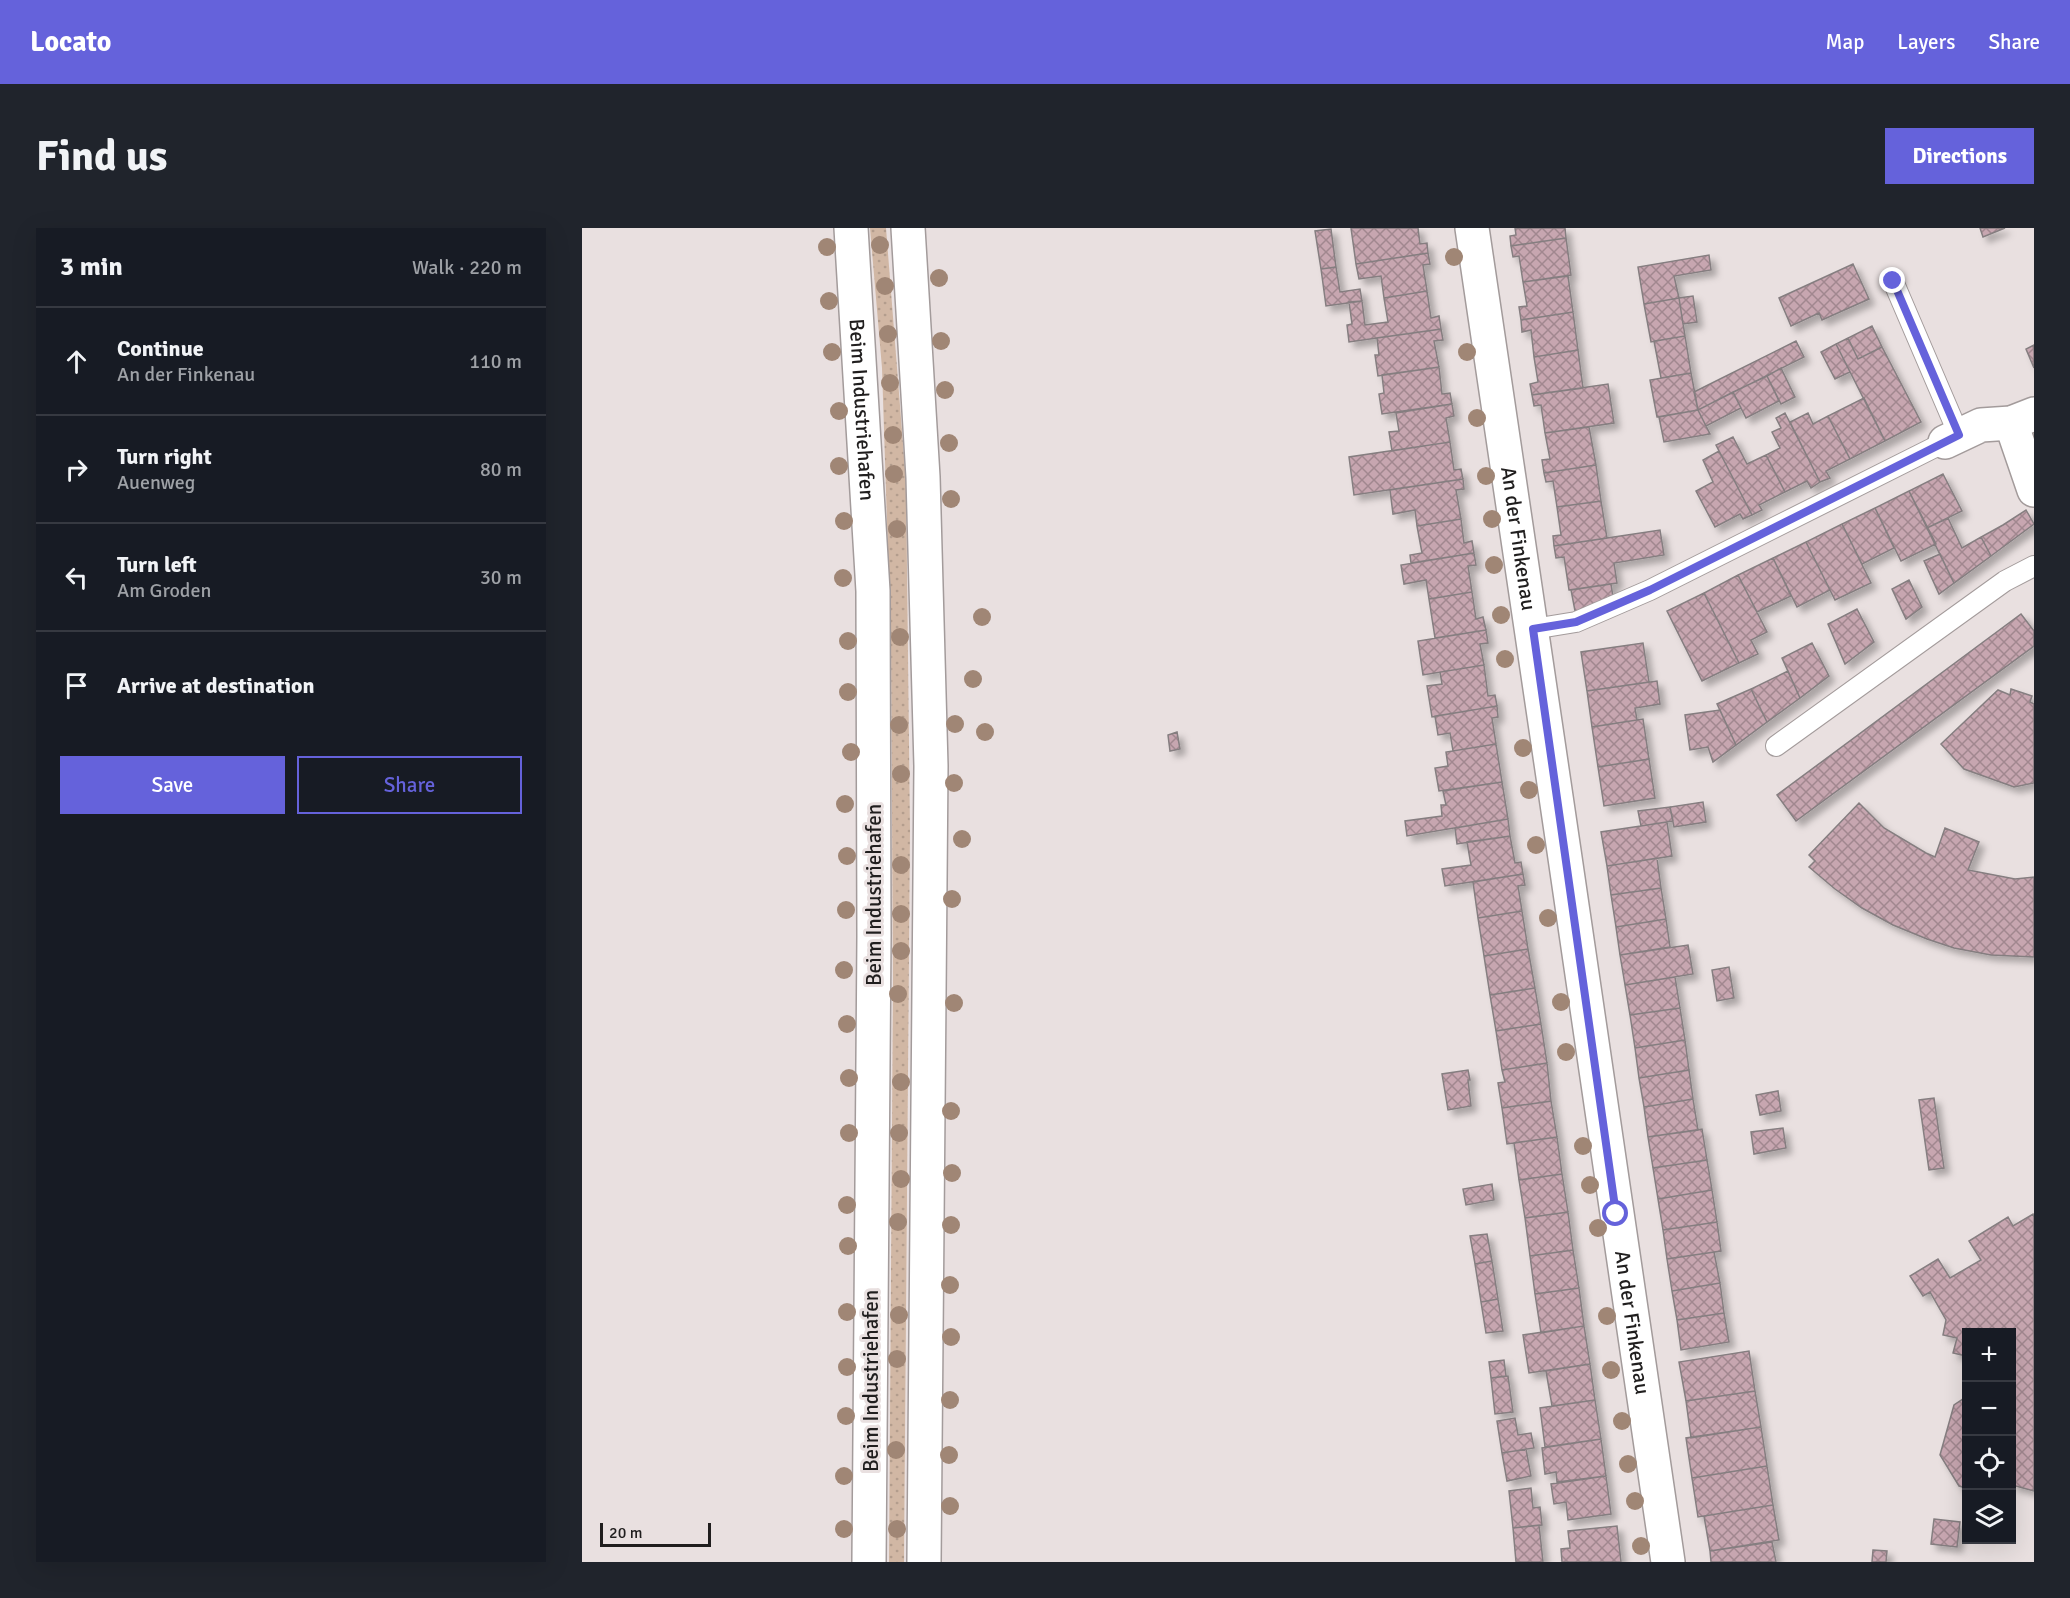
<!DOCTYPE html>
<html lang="en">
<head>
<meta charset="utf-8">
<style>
	:root { --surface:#171b24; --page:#20242c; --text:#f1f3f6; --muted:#9ea1a6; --line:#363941; --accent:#6562db }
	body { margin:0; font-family:Signika,sans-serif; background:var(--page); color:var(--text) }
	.controls { position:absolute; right:18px; bottom:18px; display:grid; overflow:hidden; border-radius:0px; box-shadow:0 6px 24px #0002 }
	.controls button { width:54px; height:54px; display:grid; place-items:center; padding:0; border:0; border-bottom:2px solid var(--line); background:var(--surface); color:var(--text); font:30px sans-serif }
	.scale { position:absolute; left:18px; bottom:15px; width:111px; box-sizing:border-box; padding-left:6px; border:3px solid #201e1e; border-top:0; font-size:16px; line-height:21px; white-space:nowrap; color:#201e1e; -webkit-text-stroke:4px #e9e0e0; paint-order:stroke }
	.stop { position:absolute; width:18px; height:18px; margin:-14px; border:4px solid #6562db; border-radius:50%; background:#fff }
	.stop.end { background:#6562db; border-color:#fff; box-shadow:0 2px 6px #0008 }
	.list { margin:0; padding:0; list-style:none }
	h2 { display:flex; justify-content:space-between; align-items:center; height:78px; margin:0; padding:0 24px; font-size:26px }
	h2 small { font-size:20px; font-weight:400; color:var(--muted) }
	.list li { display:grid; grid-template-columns:39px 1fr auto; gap:18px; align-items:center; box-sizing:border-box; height:108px; padding:0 24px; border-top:2px solid var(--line) }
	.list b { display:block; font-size:22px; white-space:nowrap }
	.list p { margin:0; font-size:20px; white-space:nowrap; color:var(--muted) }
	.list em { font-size:20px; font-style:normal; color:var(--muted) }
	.actions { display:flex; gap:12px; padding:18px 24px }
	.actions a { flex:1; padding:14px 0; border:2px solid var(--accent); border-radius:0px; text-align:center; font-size:21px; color:var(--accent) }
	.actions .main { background:var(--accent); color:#fff }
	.icon { flex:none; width:33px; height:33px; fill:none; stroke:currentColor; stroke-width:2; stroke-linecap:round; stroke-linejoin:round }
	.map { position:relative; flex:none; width:1452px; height:1334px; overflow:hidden; border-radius:0px }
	header { display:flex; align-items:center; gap:36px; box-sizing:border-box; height:84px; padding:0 30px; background:var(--accent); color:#fff }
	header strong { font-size:28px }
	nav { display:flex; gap:33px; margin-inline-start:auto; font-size:21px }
	.intro { display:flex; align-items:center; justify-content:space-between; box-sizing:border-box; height:144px; padding:0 36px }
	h1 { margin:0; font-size:42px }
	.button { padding:15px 27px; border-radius:0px; background:var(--accent); color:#fff; font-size:21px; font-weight:700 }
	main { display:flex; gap:36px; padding:0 36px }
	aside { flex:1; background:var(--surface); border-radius:0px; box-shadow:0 6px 24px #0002 }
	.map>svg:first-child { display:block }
</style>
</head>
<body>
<header>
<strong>Locato</strong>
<nav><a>Map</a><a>Layers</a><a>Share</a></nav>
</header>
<div class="intro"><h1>Find us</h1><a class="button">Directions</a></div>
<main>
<aside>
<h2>3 min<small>Walk · 220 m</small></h2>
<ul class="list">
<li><svg class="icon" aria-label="ahead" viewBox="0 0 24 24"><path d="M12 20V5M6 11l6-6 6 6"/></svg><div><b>Continue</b><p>An der Finkenau</p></div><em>110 m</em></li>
<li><svg class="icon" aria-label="right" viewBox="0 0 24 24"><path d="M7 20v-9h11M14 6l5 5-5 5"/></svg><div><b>Turn right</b><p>Auenweg</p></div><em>80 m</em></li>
<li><svg class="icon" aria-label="left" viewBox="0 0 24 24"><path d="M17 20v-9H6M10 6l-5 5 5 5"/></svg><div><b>Turn left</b><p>Am Groden</p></div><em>30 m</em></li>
<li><svg class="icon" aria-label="arrive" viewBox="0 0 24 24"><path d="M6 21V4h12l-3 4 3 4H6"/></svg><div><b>Arrive at destination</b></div></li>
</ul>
<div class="actions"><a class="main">Save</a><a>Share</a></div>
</aside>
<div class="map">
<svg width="1452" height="1334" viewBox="0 0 1452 1334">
	<defs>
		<pattern id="grass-dots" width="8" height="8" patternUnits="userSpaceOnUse" patternTransform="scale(1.5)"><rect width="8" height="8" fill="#d1b7a4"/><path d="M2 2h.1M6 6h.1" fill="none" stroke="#b39d8d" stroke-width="1.8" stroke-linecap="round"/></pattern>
		<pattern id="building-cross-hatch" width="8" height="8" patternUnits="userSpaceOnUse" patternTransform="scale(1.5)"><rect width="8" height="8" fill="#c7a6b0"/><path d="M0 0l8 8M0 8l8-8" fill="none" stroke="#a1878f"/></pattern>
		<filter id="shadow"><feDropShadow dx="5.5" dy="5.5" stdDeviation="3" flood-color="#0004"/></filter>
	</defs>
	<rect width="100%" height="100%" fill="#e9e0e0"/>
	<path fill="url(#grass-dots)" d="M288,0h16l20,254 4,348 -6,732h-15l4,-580 -2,-336 -9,-278z"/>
	<path fill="url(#building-cross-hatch)" stroke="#857e80" stroke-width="1.5" filter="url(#shadow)" d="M769,0h67l2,16 7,-1 1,10 -72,11z
		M933,0h50l1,10 -55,8 -1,-10 6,-1z
		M1398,0h25l-22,9z
		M749,1l5,38 -15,2 -6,-38z
		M984,10l5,37 -48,7 -4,-26 -6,1 -2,-11z
		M846,25l2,11 -7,1 4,26 -43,7 -3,-22 -22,3 -3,-15z
		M1127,27l2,15 -37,6 5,22 -35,6 -6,-37z
		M1271,36l16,35 -47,21 -3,-7 -28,13 -12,-28z
		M754,39l4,25 20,-3 2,12 -36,5 -5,-37z
		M986,48l5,36 -52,8 -2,-13 8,-1 -4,-24z
		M845,63l4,27 8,-2 2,13 -92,13 -2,-17 5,-1 -3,-22 13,-1 3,24 23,-3 -4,-24z
		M1111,68l4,26 -14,2 -4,-26z
		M1097,70l6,38 -34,6 -7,-38z
		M991,84l5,38 -44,7 -3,-27 -9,2 -1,-12z
		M1290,98l10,21 -24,12 -10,-21z
		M859,101l2,11 -9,1 5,26 -61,9 -3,-21h4l-2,-17z
		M1103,108l6,37 -30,5 -7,-37z
		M1266,110l10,21 24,-12 39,75 -36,19 -49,-97z
		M1214,113l8,16 -106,53 -4,-18z
		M1254,116l14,28 -15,7 -14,-27z
		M1452,117v23l-8,-19z
		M996,122l5,38 -51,7 -2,-11 8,-2 -4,-25z
		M857,139l3,27 8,-1 2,11 -70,10 -3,-20 5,-1 -2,-18z
		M1199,140l14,29 -14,7 -14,-28z
		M1109,145l7,37 -41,7 -7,-37z
		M1185,148l12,25 -33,17 -13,-26z
		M1026,156l6,39 -69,10 -4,-28 -7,1 -2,-11z
		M1151,164l8,16 -35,18 -8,-16z
		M1282,170l21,43 -35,18 -22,-43z
		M870,176l2,12 -8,2 4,24 -58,9 -3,-19 10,-1 -3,-18z
		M1116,182l12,24 -46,8 -5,-25z
		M1203,185l35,69 -9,6 -4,-7 -22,11 -19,-37 14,-7 -8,-16 9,-4 -5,-10z
		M1226,185l5,11 15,-8 22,43 -24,12 4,7 -10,4 -30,-60z
		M1007,199l7,38 -52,8 -2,-13 8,-1 -5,-26z
		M1151,209l14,27 19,-9 19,37 -26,13 3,5 -10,5 -36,-70z
		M868,214l4,28 7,-1 2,10 -109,16 -5,-38z
		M1137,223l33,64 -9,4 -3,-5 -25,13 -19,-36 17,-9 -10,-22z
		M1014,237l5,36 -44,6 -4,-26 -7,1 -2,-9z
		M1361,246l19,37 -35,17 -18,-37z
		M881,251l1,10 -8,1 5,29 -44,7 -2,-16 -22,4 -3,-24z
		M1327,263l27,53 -35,17 -26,-53z
		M1019,273l6,37 -53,8 -1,-10 8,-1 -4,-28z
		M1293,280l19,40 -32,16 -20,-40z
		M1444,282l8,14 -43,32 -10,-19 22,-12z
		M1366,290l14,30 19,-11 10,19 -37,27 -27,-55z
		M879,291l3,24 8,-2 2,12 -63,10 -1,-8 12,-2 -5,-27z
		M1260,296l29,59 -36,17 -29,-58z
		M1078,302l4,25 -50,8 3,20 -48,7 -5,-33 -8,1 -2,-12z
		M1224,314l24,48 -33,17 -24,-49z
		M892,325l2,12 -8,1 4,26 -43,7 -3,-19 -22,4 -3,-19z
		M1358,326l14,29 -15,11 -15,-33z
		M1191,330l18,38 -34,16 -19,-37z
		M1156,347l29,57 -16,8 7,14 -19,9 -35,-70z
		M1327,352l13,27 -16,12 -14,-30z
		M1029,356l2,13 -26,13 -12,1 -4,-21z
		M890,364l4,27 7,-2 3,13 -51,8 -6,-39z
		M1122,365l35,70 -37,18 -35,-70z
		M1275,381l17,33 -29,22 -17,-40z
		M1439,386l13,17v15l-238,175 -19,-26z
		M904,402l2,13 -8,1 4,21 -61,10 -5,-34z
		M1061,415l6,39 -62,9 -6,-39z
		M1230,415l17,33 -29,22 -18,-40z
		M902,437l4,31 7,-1 2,11 -65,11 -5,-31 15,-2 -2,-12z
		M1206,443l12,27 -33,24 -16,-33z
		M1075,453l3,23 -25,4 2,12 -45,7 -5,-36z
		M1169,461l16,33 -31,23 -19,-41z
		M1429,461l21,7 -2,6 4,2v79l-20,4 -50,-18 -23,-25 57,-54 12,5z
		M915,478l1,11 -6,1 4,26 -43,7 -3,-18 -12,2 -3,-19z
		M1138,482l16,35 -23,17 -5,-15 -18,3 -5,-35z
		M1061,491l6,40 -51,8 -6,-40z
		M595,504l3,17 -10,2 -2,-16z
		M914,516l6,38 -63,9 -4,-23 13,-2 -2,-14z
		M1067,531l6,39 -51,8 -6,-39z
		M920,554l6,37 -101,17 -2,-15 37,-5 -1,-11h5l-3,-14z
		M1121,574l3,20 -32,5 -4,-20z
		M1277,575l25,25 42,25 9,4 10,-29 34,14 -11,28 47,9 19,-2v80l-43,-2 -37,-7 -27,-9 -34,-14 -31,-17 -27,-19 -26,-22 6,-6 -6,-6z
		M1088,579l3,14 -32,5 -3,-15z
		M926,591l2,17 -53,8 -2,-16z
		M1085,594l5,34 -65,10 -6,-34z
		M928,608l5,27 6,-1 2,12 -78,12 -3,-17 29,-4 -4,-23z
		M1075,630l4,30 -50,7 -4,-29z
		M941,646l2,11 -7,1 4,25 -44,7 -5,-36z
		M1079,660l5,31 -50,8 -5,-32z
		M940,683l6,38 -44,7 -6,-38z
		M1084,691l4,28 -50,8 -4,-28z
		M1106,717l5,29 -68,11 -5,-30z
		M946,721l7,39 -45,7 -6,-39z
		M1147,739l5,31 -17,3 -5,-31z
		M1093,749l5,31 -50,7 -5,-30z
		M953,760l6,36 -45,7 -6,-36z
		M1098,780l5,32 -50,8 -5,-33z
		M959,796l6,39 -45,7 -6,-39z
		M1103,812l4,30 -50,8 -4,-30z
		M965,835l4,38 -49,7 -4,-25 7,-1 -3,-12z
		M886,842l2,10h-2l3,26 -23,4 -6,-36z
		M1107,842l4,29 -49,8 -5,-29z
		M1196,863l3,20 -21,4 -4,-20z
		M1352,870l10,70 -15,2 -10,-70z
		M1111,871l5,31 -50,7 -4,-30z
		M969,873l6,36 -50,7 -5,-36z
		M1201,900l3,20 -32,6 -3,-22z
		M1120,901l5,31 -54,8 -5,-31z
		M975,909l5,37 -43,6 -5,-37z
		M1125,932l5,30 -54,9 -5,-31z
		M980,946l6,38 -43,6 -6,-38z
		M910,956l2,16 -28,5 -3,-16z
		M1130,962l5,32 -54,8 -5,-31z
		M986,984l5,38 -43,6 -5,-38z
		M1451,986l1,3v274l-22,-6v-153h-46v24l-13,-3 4,-15 -14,-3 3,-15 -16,-28 -7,4 -13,-20 28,-17 12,19 31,-18 -12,-19 39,-24 5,9z
		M1135,994l4,29 -54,8 -4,-29z
		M905,1006l5,27 -17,3 -5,-28z
		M991,1022l6,38 -44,6 -5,-38z
		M1132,1024l6,31 -48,8 -5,-32z
		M910,1033l6,38 -17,3 -6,-38z
		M1138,1055l4,30 -47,7 -5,-29z
		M997,1060l5,38 -43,7 -6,-39z
		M916,1071l5,32 -17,2 -5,-31z
		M1142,1085l5,29 -48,8 -4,-30z
		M1002,1098l6,38 -61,9 -6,-38z
		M1167,1123l6,40 -69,10 -7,-39z
		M922,1132l2,16 -15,2 -2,-16z
		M1008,1136l5,36 -43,6 -6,-35z
		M926,1148l5,36 -18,2 -4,-36z
		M1173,1163l6,36 -70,11 -5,-37z
		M1384,1169v91l-7,-2 -19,-31 14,-50z
		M1013,1172l6,39 -56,8 -5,-39z
		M933,1190l3,17 13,-2 3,15 -32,5 -5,-32z
		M1179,1199l6,39 -75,12 -6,-40z
		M1019,1211l5,37 -49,6 -1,-10 -11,2 -3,-26z
		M944,1221l5,27 -24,5 -5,-28z
		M1185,1238l6,39 -75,12 -6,-39z
		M1024,1248l5,38 -43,6 -2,-18 -12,2 -3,-20z
		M949,1260l2,20 7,-1 2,18 -29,3 -4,-37z
		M1191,1277l6,35 -69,11 -6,-35z
		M1352,1291l26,3 -3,25 -26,-3z
		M957,1297l4,37h-27l-3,-34z
		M1035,1298l4,36h-59l-1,-13 9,-1 -2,-17z
		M1190,1314l4,20h-65l-1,-11z
		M1291,1322l14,1 -1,11h-14z"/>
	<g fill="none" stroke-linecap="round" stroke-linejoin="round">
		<defs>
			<path id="lane" d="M1311,53l66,154
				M951,401l43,-7 74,-32 295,-148
				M1194,518l229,-165 29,-15"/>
			<g id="street">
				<path id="s1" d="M890,0c68,444 129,890 196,1334"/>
				<path d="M1429,195l23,67"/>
				<path d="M1363,214l36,-17 30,-2 23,-9"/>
			</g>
			<g id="primary">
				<path id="s2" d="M269,0l22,363 1,345 -5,626"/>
				<path d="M326,0l15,249 8,289 -7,796"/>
			</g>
		</defs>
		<use href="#lane" stroke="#a39b9b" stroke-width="22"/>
		<use href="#street" stroke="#a39b9b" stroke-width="36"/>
		<use href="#primary" stroke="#a39b9b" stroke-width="36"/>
		<use href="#lane" stroke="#fff" stroke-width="20"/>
		<use href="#street" stroke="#fff" stroke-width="33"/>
		<use href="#primary" stroke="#fff" stroke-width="33"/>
	</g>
	<g fill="#a08675">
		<circle cx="298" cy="17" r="9"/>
		<circle cx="245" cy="19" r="9"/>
		<circle cx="872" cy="29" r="9"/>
		<circle cx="357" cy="50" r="9"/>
		<circle cx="303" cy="58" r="9"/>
		<circle cx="247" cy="73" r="9"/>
		<circle cx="306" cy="106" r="9"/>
		<circle cx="359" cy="113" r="9"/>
		<circle cx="250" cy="124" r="9"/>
		<circle cx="885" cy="124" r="9"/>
		<circle cx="308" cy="155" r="9"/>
		<circle cx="363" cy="162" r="9"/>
		<circle cx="257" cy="183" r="9"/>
		<circle cx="895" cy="190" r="9"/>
		<circle cx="311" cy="207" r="9"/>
		<circle cx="367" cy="215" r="9"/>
		<circle cx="257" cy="238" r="9"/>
		<circle cx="312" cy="246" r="9"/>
		<circle cx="904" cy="248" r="9"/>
		<circle cx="369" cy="271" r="9"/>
		<circle cx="910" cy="291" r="9"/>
		<circle cx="262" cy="293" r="9"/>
		<circle cx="315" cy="301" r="9"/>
		<circle cx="912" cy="337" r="9"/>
		<circle cx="261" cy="350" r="9"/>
		<circle cx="919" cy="387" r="9"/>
		<circle cx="400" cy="389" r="9"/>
		<circle cx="318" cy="409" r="9"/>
		<circle cx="266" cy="413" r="9"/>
		<circle cx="923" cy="431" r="9"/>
		<circle cx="391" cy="451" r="9"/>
		<circle cx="266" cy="464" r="9"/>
		<circle cx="373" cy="496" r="9"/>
		<circle cx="317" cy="497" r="9"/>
		<circle cx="403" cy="504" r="9"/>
		<circle cx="941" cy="520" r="9"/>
		<circle cx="269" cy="524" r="9"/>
		<circle cx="319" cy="546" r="9"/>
		<circle cx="372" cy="555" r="9"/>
		<circle cx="947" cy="562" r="9"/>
		<circle cx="263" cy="576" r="9"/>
		<circle cx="380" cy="611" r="9"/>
		<circle cx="954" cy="617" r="9"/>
		<circle cx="265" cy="628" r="9"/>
		<circle cx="319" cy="637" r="9"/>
		<circle cx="370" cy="671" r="9"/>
		<circle cx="264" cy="682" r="9"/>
		<circle cx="319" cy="686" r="9"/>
		<circle cx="966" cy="690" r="9"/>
		<circle cx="319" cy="723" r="9"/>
		<circle cx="262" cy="742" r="9"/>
		<circle cx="316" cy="766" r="9"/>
		<circle cx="979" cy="774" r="9"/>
		<circle cx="372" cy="775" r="9"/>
		<circle cx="265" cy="796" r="9"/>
		<circle cx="984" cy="824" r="9"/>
		<circle cx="267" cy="850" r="9"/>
		<circle cx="319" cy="854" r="9"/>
		<circle cx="369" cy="883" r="9"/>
		<circle cx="267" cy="905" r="9"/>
		<circle cx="317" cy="905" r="9"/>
		<circle cx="1001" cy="918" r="9"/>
		<circle cx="370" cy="945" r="9"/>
		<circle cx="319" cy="951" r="9"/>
		<circle cx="1008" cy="957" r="9"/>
		<circle cx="265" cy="977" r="9"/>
		<circle cx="316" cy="994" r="9"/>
		<circle cx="369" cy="997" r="9"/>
		<circle cx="1016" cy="1000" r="9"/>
		<circle cx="266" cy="1018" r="9"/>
		<circle cx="368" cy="1057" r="9"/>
		<circle cx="265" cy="1084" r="9"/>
		<circle cx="317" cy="1087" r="9"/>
		<circle cx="1025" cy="1088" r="9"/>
		<circle cx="369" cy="1109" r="9"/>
		<circle cx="315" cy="1131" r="9"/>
		<circle cx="265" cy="1139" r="9"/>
		<circle cx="1029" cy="1142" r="9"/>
		<circle cx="368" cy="1172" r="9"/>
		<circle cx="264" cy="1188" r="9"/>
		<circle cx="1040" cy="1193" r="9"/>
		<circle cx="314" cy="1222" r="9"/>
		<circle cx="367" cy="1227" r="9"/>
		<circle cx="1046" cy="1236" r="9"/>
		<circle cx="262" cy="1248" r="9"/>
		<circle cx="1053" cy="1273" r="9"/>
		<circle cx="368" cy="1278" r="9"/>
		<circle cx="262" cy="1301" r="9"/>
		<circle cx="315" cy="1301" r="9"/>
		<circle cx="1059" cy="1318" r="9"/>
	</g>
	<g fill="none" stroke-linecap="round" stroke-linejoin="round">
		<path stroke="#6562db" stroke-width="8" d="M1034,986l-83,-585 43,-7 74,-32 309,-155 -66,-154"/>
	</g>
	<g text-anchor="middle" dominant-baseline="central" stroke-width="6" stroke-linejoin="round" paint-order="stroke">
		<g font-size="21" fill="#201e1e" stroke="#e9e0e0">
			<text stroke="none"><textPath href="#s2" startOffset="182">Beim Industriehafen</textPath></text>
			<text stroke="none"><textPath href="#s1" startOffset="314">An der Finkenau</textPath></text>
			<text transform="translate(292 667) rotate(-90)">Beim Industriehafen</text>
			<text stroke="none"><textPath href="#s1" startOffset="1106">An der Finkenau</textPath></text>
			<text transform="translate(289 1153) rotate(-90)">Beim Industriehafen</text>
		</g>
	</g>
</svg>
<div class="controls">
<button>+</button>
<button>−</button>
<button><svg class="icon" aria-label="locate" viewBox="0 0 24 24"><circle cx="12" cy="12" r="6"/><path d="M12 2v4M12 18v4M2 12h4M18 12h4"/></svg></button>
<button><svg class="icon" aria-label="layers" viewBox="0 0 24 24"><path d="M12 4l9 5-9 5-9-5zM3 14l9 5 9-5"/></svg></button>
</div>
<div class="scale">20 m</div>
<div class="stop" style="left:1034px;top:986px"></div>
<div class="stop end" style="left:1311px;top:53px"></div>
</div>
</main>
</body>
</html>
